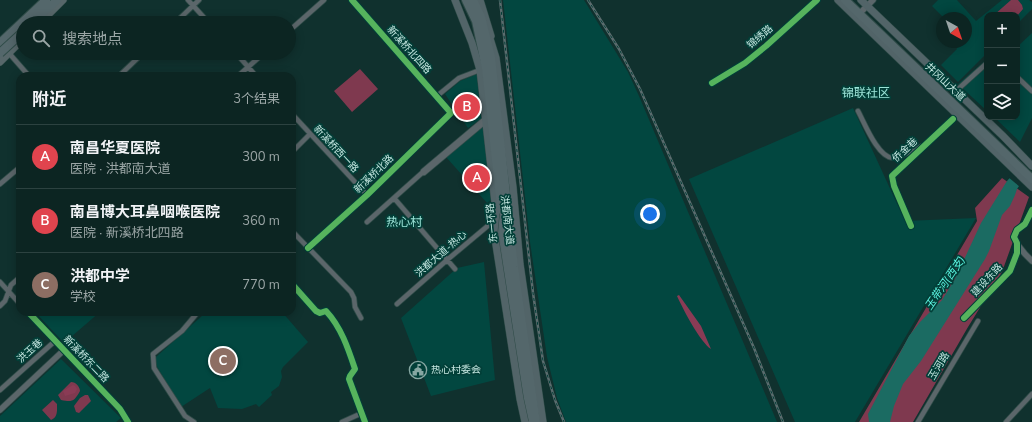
<!DOCTYPE html>
<html lang="zh">
<head>
<meta charset="utf-8">
<style>
	:root { --surface:#0c2522; --page:#152d2a; --text:#f1f3f6; --muted:#9aa5a5; --line:#2c4240; --accent:#8bbbb9 }
	body { margin:0; font-family:"Nunito Sans","Noto Sans SC",sans-serif; background:var(--page); color:var(--text) }
	.controls { position:absolute; right:12px; top:12px; display:grid; overflow:hidden; border-radius:8px; box-shadow:0 2px 10px #0003 }
	.controls button { width:36px; height:36px; display:grid; place-items:center; padding:0; border:0; border-bottom:1px solid var(--line); background:var(--surface); color:var(--text); font:20px sans-serif }
	.compass { position:absolute; left:936px; top:12px; width:36px; height:36px; border-radius:50%; background:var(--surface); box-shadow:0 2px 10px #0003; rotate:140deg }
	.you { position:absolute; left:650px; top:214px; width:14px; height:14px; margin:-10px; border:3px solid #fff; border-radius:50%; background:#1a73e8; box-shadow:0 0 0 6px #1a73e833 }
	.badge { display:grid; place-items:center; width:26px; height:26px; border-radius:50%; background:var(--accent); color:#fff; font-size:13px; font-weight:700 }
	.pin { position:absolute; translate:-50% -50%; border:2px solid #fff; box-shadow:0 1px 4px #0006 }
	.list { margin:0; padding:0; list-style:none }
	h2 { display:flex; justify-content:space-between; align-items:center; height:52px; margin:0; padding:0 16px; font-size:17px }
	h2 small { font-size:13px; font-weight:400; color:var(--muted) }
	.list li { display:grid; grid-template-columns:26px 1fr auto; gap:12px; align-items:center; box-sizing:border-box; height:64px; padding:0 16px; border-top:1px solid var(--line) }
	.list b { display:block; font-size:15px; white-space:nowrap }
	.list p { margin:0; font-size:13px; white-space:nowrap; color:var(--muted) }
	.list em { font-size:13px; font-style:normal; color:var(--muted) }
	.icon { flex:none; width:22px; height:22px; fill:none; stroke:currentColor; stroke-width:2; stroke-linecap:round; stroke-linejoin:round }
	.map { position:relative; flex:none; width:1032px; height:422px; overflow:hidden }
	.search { position:absolute; background:var(--surface); box-shadow:0 2px 10px #0003; left:16px; top:16px; width:280px; height:44px; display:flex; align-items:center; gap:10px; box-sizing:border-box; padding:0 14px; border-radius:22px; color:var(--muted); font-size:15px }
	.panel { position:absolute; background:var(--surface); box-shadow:0 2px 10px #0003; left:16px; top:72px; width:280px; height:244px; border-radius:12px }
	.map>svg:first-child { display:block }
</style>
</head>
<body>
<div class="map">
<svg width="1032" height="422" viewBox="0 0 1032 422">
	<rect width="100%" height="100%" fill="#10312e"/>
	<path fill="#024740" d="M503,0h81l44,72 11,24 138,326h-211l-9,-24 -10,-41 -17,-115z
		M938,0h19l19,21 26,-21h27l3,2v7l-15,15v-9h-30v38l-29,29 -17,-17 16,-16 -1,-2 5,-5h5v-24h-22l-12,-12z
		M1032,33v85l-12,24 -26,-25h23v-70z
		M987,59v52l-29,-27z
		M477,74l4,45 -13,9 -23,-34 15,-13z
		M853,108l52,113 71,-3 -121,204h-60l-106,-243z
		M484,125l7,75 -4,3 -41,-46z
		M484,262l11,118 -64,16 -30,-78 56,-50z
		M35,312h65l-36,31z
		M205,312h77l26,30 -25,25 -2,4 1,6 -3,9 -8,6 1,3 -13,12 -3,-3 -14,5 -24,-1 -8,-20 -29,19 -25,-42v-8l47,-42z
		M61,359l60,59 -5,4h-116v-6z"/>
	<path fill="#7f394f" d="M1011,0h7l4,5 1,4 -6,7 -23,-1z
		M360,69l18,20 -26,23 -18,-21z
		M1002,178l27,19 -27,75 -34,55 -55,95h-54l118,-201 -2,-13z
		M71,382c5,0 9,5 9,9 -6,11 -8,11 -19,9l-3,-5z
		M85,395h3l3,6 -12,12 -3,-1 -2,-6 6,-8z
		M53,400l4,4c0,7 1,13 -6,16l-9,-10z"/>
	<path fill="#8a3b55" d="M679,295l22,31 10,23c-11,-7 -28,-40 -34,-53z
		M73,385l2,1 2,3 -2,4 -10,3 -2,-5z"/>
	<path fill="#1b6b62" d="M1032,153v14l-15,22 -2,6 -5,11 -8,9 -13,36 -4,8 -64,102 -18,23 -9,22 -4,16h-21l-1,-8 41,-78 11,-14 22,-22 13,-21 26,-56 26,-42z"/>
	<path fill="#10312e" d="M1031,151l1,1v18l-12,17 -12,-10z"/>
	<g fill="none" stroke-linecap="round" stroke-linejoin="round">
		<defs>
			<path id="minor" d="M188,0l21,23
				M175,23l24,-23
				M289,31l35,-31
				M8,52l21,24
				M236,53l20,23
				M119,76l24,-23
				M238,76l26,-23
				M1017,77l15,14
				M712,83l33,-20 21,-17 51,-46
				M956,91l31,-28
				M437,96l22,-18 21,-8
				M858,111c6,11 20,47 35,47 9,-1 20,-8 29,-12
				M292,114l75,81
				M486,118l-63,53 1,2 62,-52
				M292,152l18,-18
				M0,184l20,-17
				M394,198l61,71
				M367,222l56,-50
				M911,226l-17,-40 -2,-10 61,-57
				M292,231l59,61 3,6 1,9 6,11
				M308,248l59,-53 84,-82 -99,-113
				M0,282l20,22
				M292,284l24,27 4,2 6,-2c15,16 22,37 29,58l-5,7 -1,3 16,43
				M397,304l50,-44 49,-41
				M0,306l5,-5 6,-16 9,-8
				M28,312l92,97 8,13
				M0,390l55,-49
				M194,422l-9,-6 -31,-48 -1,-14 29,-23 16,-19
				M342,422l20,-9
				M918,422l60,-101
				M1006,422l26,-28"/>
			<path id="tertiary" d="M859,14l14,-14
				M1017,244l8,10 7,7
				M964,318l46,-47 7,-18v-10l-3,-6 3,-7 8,-6 7,-14
				M0,410l64,-60"/>
			<path id="secondary" d="M40,23l23,-23
				M0,62l23,-23"/>
			<path id="primary" d="M455,0l17,43 8,27 16,142 9,68
				M480,0l11,36
				M838,0l194,187
				M861,0l142,136 29,30
				M488,32l8,26 17,129 7,77 23,158"/>
			<path id="trunk" d="M466,0l10,21 10,47 24,222 19,132
				M473,0l8,17 10,40 23,210 22,155
				M845,0l187,179
				M32,23l25,-23
				M0,43l46,-43"/>
		</defs>
		<use href="#minor" stroke="#2f4c48" stroke-width="6"/>
		<use href="#tertiary" stroke="#2f4c48" stroke-width="7"/>
		<use href="#secondary" stroke="#2f4c48" stroke-width="8"/>
		<use href="#primary" stroke="#2f4c48" stroke-width="8"/>
		<use href="#trunk" stroke="#2f4c48" stroke-width="10"/>
		<use href="#minor" stroke="#5b666a" stroke-width="4.5"/>
		<use href="#tertiary" stroke="#5b666a" stroke-width="5.5"/>
		<use href="#secondary" stroke="#57676a" stroke-width="7"/>
		<use href="#primary" stroke="#526468" stroke-width="7"/>
		<use href="#trunk" stroke="#54676b" stroke-width="8"/>
		<defs>
			<path id="rail" d="M500,0l33,293 10,68 12,39 9,22
				M588,0l31,49 21,40 114,259 29,74"/>
		</defs>
		<use href="#rail" stroke="#5b6c6e" stroke-width="2.5"/>
		<use href="#rail" stroke="#023f38" stroke-width="1" stroke-dasharray="3" stroke-linecap="butt"/>
		<defs>
			<path id="primary-bridge" d="M496,213l-2,19 26,167 5,23"/>
			<path id="trunk-bridge" d="M0,53l23,-21"/>
		</defs>
		<use href="#primary-bridge" stroke="#2f4c48" stroke-width="8" stroke-linecap="butt"/>
		<use href="#trunk-bridge" stroke="#2f4c48" stroke-width="10" stroke-linecap="butt"/>
		<use href="#primary-bridge" stroke="#526468" stroke-width="7"/>
		<use href="#trunk-bridge" stroke="#54676b" stroke-width="8"/>
		<defs>
			<path id="cycleway" d="M712,83l33,-20 21,-17 51,-46
				M911,226l-17,-40 -2,-10 61,-57
				M308,248l59,-53 84,-82 -99,-113
				M292,284l24,27 4,2 6,-2c15,16 22,37 29,58l-5,7 -1,3 16,43
				M28,312l92,97 8,13
				M964,318l46,-47 7,-18v-10l-3,-6 3,-7 8,-6 7,-14"/>
		</defs>
		<use href="#cycleway" stroke="#023f38" stroke-width="8"/>
		<use href="#cycleway" stroke="#56b35d" stroke-width="6"/>
	</g>
	<defs>
		<symbol id="civic-ring" viewBox="-11 -11 22 22"><circle r="9.5" fill="#023f38" stroke="#86a7a2" stroke-width="1.5"/><path d="M-.6-6.5H3V-4.5H.6V-3L4-1V1h2V6H-6V1h2V-1L-.6-3ZM-1.2 2.5V6h2.4V2.5Z" fill="#86a7a2"/></symbol>
	</defs>
	<g fill-rule="evenodd">
		<use href="#civic-ring" x="408" y="360" width="20" height="20"/>
	</g>
	<g text-anchor="middle" dominant-baseline="central" stroke-width="3.5" stroke-linejoin="round" paint-order="stroke">
		<g font-size="10" fill="#c5e7e1" stroke="#023f38">
			<text transform="translate(760 37) rotate(-40)">锦绣路</text>
			<text transform="translate(409 50) rotate(48)">新溪桥北四路</text>
			<text transform="translate(945 82) rotate(43)">井冈山大道</text>
			<text transform="translate(336 149) rotate(47)">新溪桥西一路</text>
			<text transform="translate(905 150) rotate(-43)">侨金巷</text>
			<text transform="translate(374 174) rotate(-44)">新溪桥北路</text>
			<text transform="translate(507 220) rotate(83)">洪都南大道</text>
			<text transform="translate(492 223) rotate(-96)">东一环路</text>
			<text transform="translate(441 254) rotate(-41)">洪都大道-热心</text>
			<text transform="translate(987 280) rotate(-47)">建设东路</text>
			<text transform="translate(30 351) rotate(-42)">洪玉巷</text>
			<text transform="translate(86 359) rotate(46)">新溪桥东二路</text>
			<text transform="translate(939 366) rotate(-59)">玉河路</text>
		</g>
		<g font-size="10" fill="#c5e7e1" stroke="#023f38" text-anchor="start">
			<text x="431" y="370">热心村委会</text>
		</g>
		<g font-size="11" font-style="italic" fill="#5af0dd" stroke="#023f38">
			<text transform="translate(945 283) rotate(-56)">玉带河(西支)</text>
		</g>
		<g font-size="12" fill="#9de4d8" stroke="#023f38">
			<text x="866" y="93">锦联社区</text>
			<text x="404" y="222">热心村</text>
		</g>
	</g>
</svg>
<div class="controls">
<button>+</button>
<button>−</button>
<button><svg class="icon" aria-label="layers" viewBox="0 0 24 24"><path d="M12 4l9 5-9 5-9-5zM3 14l9 5 9-5"/></svg></button>
</div>
<svg class="compass" viewBox="-18 -18 36 36"><path d="M0-13l5 13h-10z" fill="#e53935"/><path d="M0 13l5-13h-10z" fill="#9aa5a5"/></svg>
<div class="you"></div>
<div class="pin badge" style="left:477px;top:178px;background:#e0444e">A</div>
<div class="pin badge" style="left:467px;top:107px;background:#e0444e">B</div>
<div class="pin badge" style="left:223px;top:361px;background:#8d6e63">C</div>
<div class="search"><svg class="icon" aria-label="search" viewBox="0 0 24 24"><circle cx="10" cy="10" r="6"/><path d="M15 15l6 6"/></svg>搜索地点</div>
<section class="panel">
<h2>附近<small>3个结果</small></h2>
<ul class="list">
<li><span class="badge" style="background:#e0444e">A</span><div><b>南昌华夏医院</b><p>医院 · 洪都南大道</p></div><em>300 m</em></li>
<li><span class="badge" style="background:#e0444e">B</span><div><b>南昌博大耳鼻咽喉医院</b><p>医院 · 新溪桥北四路</p></div><em>360 m</em></li>
<li><span class="badge" style="background:#8d6e63">C</span><div><b>洪都中学</b><p>学校</p></div><em>770 m</em></li>
</ul>
</section>
</div>
</body>
</html>
